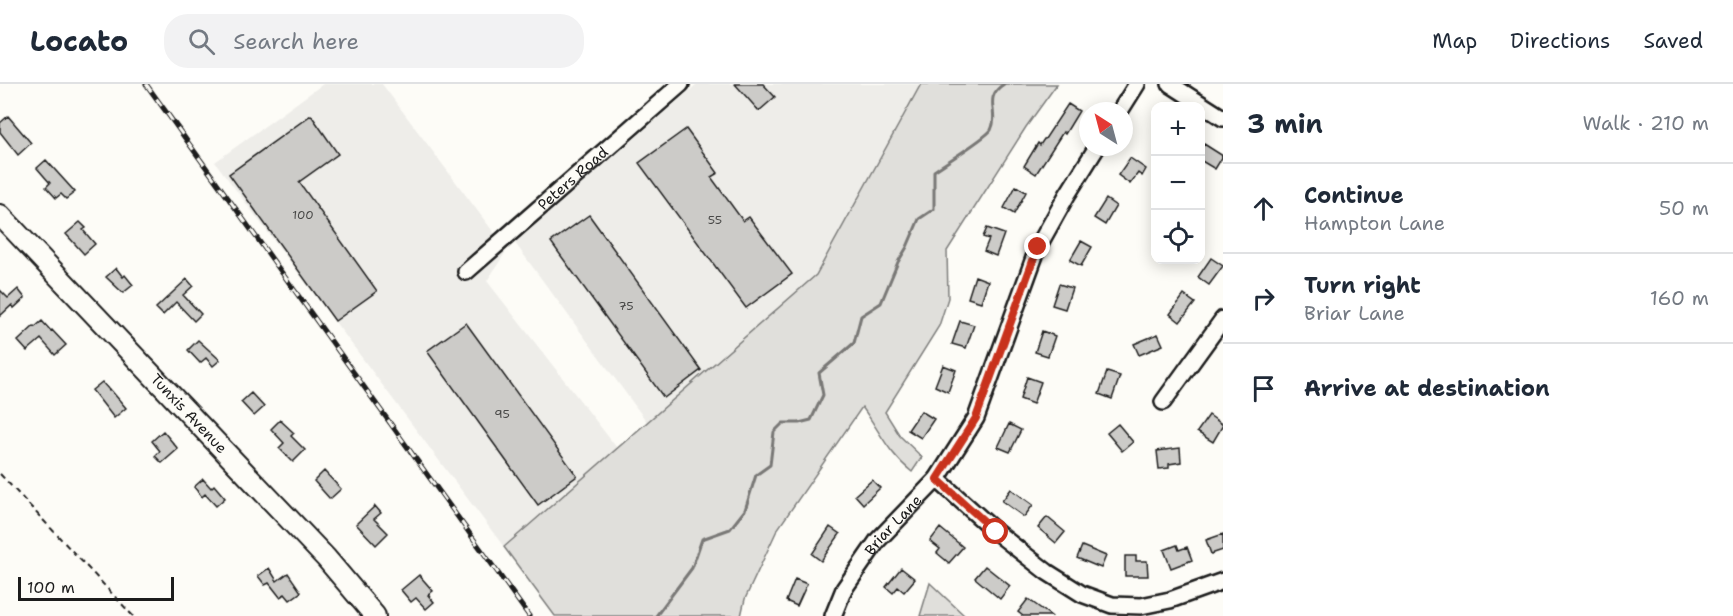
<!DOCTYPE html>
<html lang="en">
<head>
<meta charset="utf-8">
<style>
	:root { --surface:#fff; --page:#f2f2f3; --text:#1f2937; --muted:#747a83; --line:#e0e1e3 }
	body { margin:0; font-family:"Shantell Sans",sans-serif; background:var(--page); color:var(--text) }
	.controls { position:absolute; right:18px; top:18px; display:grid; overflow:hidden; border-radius:12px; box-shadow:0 3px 15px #0003 }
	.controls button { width:54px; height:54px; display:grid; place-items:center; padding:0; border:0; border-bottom:2px solid var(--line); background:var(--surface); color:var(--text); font:30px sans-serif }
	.compass { position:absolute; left:1079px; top:18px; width:54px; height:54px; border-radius:50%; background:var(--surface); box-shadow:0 3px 15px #0003; rotate:324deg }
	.scale { position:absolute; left:18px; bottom:15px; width:156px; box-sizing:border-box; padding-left:6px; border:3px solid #1c1c1c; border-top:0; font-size:16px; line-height:21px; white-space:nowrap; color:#1c1c1c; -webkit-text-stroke:4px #fdfcf7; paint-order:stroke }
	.stop { position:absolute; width:18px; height:18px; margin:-14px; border:4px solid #c8321e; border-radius:50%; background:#fff }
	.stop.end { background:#c8321e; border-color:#fff; box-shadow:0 2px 6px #0008 }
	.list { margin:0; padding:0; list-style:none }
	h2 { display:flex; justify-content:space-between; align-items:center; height:78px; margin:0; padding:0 24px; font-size:26px }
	h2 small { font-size:20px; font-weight:400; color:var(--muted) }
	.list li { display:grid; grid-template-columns:39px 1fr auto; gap:18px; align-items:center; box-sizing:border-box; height:90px; padding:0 24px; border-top:2px solid var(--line) }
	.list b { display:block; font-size:22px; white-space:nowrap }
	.list p { margin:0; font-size:20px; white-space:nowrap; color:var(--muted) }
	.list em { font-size:20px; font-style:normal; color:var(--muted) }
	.icon { flex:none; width:33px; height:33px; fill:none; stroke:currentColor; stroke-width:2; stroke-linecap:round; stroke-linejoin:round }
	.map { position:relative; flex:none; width:1223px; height:532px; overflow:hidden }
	header { display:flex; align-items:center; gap:36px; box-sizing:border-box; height:84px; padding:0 30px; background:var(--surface); border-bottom:2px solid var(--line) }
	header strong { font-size:28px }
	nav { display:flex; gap:33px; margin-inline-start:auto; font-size:21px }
	.search { width:420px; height:54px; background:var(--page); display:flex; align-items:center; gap:15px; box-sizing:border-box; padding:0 21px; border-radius:24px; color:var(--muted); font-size:22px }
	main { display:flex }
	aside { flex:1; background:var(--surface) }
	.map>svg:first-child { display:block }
</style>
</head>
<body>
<header>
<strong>Locato</strong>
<div class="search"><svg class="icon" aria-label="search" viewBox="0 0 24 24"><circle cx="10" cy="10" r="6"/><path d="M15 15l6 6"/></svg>Search here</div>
<nav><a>Map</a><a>Directions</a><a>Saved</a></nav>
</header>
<main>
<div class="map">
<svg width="1223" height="532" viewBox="0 0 1223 532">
	<rect width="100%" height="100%" fill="#fdfcf7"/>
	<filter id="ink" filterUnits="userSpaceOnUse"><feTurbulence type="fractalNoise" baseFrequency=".0167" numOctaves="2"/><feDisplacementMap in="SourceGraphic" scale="12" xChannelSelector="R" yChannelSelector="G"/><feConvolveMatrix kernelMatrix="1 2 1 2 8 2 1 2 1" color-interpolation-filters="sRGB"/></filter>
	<g filter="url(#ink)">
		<path fill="#eeede9" d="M323,0h59l125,166 -20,31 130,167 -113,99 -289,-385z
			M697,0h224l-105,191 -169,147 -132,-179z"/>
		<path fill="#e0dfdb" stroke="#7e7e7c" stroke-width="1.5" d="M921,0h136l-31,43 -79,124 1,47 -9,28 -54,86 15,24 22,21 -10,15c-25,-20 -32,-41 -50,-65l-85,123 -32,69 -4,17h-186l-51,-69 312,-272z
			M930,499l35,33h-45z"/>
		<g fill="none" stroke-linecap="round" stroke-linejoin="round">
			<path stroke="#797876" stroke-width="3" d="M656,532l36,-48 10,-29 28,-10 15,-19 11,-35 14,-10 4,-33 9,-9h16l12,-3 12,-25 -4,-22 35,-30 7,-27 20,-13 17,-41 9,-15 12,-28 15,-10v-38c10,-7 53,-34 57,-41 9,-18 -9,-32 13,-46"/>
		</g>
		<path fill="#cccbc8" stroke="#1c1c1c" stroke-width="1.5" d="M735,0h28l12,13 -16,14z
			M1068,20l11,7 -14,23 -2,-2 -27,42 -12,-8 14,-23 2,2 4,-6h1z
			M311,31l27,39 -39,28 78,109 -42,30 -106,-147z
			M8,32l23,27 -13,12 -18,-23v-9z
			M686,45l32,44 -7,4 32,44 6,-4 43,57 -46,34 -107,-145z
			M1204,60l19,12 -8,13 -15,-9v-10z
			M1130,74l16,11 -4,7 -4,-3 -8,11 -12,-9z
			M46,76l29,32 -9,7 -5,-5 -5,4 -10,-11 4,-4 -13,-15z
			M1016,102l10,6 -12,22 -10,-6z
			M1106,115l10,7 -11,19 -11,-7z
			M589,131l112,155 -37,28 -113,-156z
			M80,138l6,6 -3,2 12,14 -11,10 -18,-20z
			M987,144l17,6 -8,22 -12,-5 5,-12 -6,-2z
			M1081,157l11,6 -11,19 -11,-6z
			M1211,174l12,8 -14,19 -11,-8z
			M116,184l7,9 2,-2 8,10 -10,8 -17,-16z
			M975,192l13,5 -7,21 -13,-4z
			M187,195l6,7 -10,9 18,19 -7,7 -18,-19 -13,13 -7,-7z
			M1059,200l13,4 -7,21 -13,-4z
			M18,205l7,9 -11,10 -2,-3 -12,11v-26l8,8z
			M1184,211l11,8 -15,19 -10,-8z
			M42,237l9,10 1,-1 14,15 -11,10 -14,-16 -14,12 -9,-10 16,-15 1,1z
			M960,237l14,4 -8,23 -14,-4z
			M466,239l111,153 -39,29 -111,-154z
			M1042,247l13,5 -7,20 -13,-4z
			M1158,250l5,11 -24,10 -5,-11z
			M198,256l22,20 -7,6 -7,-8 -6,5 -12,-13z
			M943,281l13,5 -8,22 -13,-6z
			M1107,288l13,4 -8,23 -13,-5z
			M1027,293l14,5 -8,22 -13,-5z
			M102,298l7,8 1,-1 16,19 -12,10 -22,-28z
			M251,309l13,14 -10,9 -13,-14z
			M921,327l13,8 -13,19 -13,-8z
			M1209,331l14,10 -10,17 -16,-10z
			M280,336l14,13 -3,3 14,14 -12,12 -14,-14 5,-5 -13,-14z
			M1009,340l12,6 -11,22 -12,-5z
			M1118,340l15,18 -11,9 -15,-18z
			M163,347l15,18 -16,14 -7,-7 5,-5 -8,-10z
			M1180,364l1,14 -12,2v4l-10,1 -2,-18z
			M324,387l17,18 -11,10 -16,-18z
			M203,395l8,9 3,-3 11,13 -9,8 -11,-12 -3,3 -8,-10z
			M872,396l8,8 -17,16 -8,-9z
			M1011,405l22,16 -9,12 -22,-16z
			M375,422l6,7 -7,6 14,14 -12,12 -20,-21z
			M1047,433l18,15 -9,11 -18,-15z
			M830,443l10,7 -19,27 -9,-7z
			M940,444l23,19 -14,16 -12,-10 3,-4 -10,-8z
			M1223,450v16l-12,4 -5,-14z
			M1177,461l2,5 8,-3 5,13 -21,8 -7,-18z
			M1082,462l24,10 -5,12 -24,-10z
			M1125,472h11v5h11l1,15h-23z
			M985,482l25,20 -10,13 -25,-21z
			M269,484l8,13 11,-8 13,19 -11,8 -5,-6 -5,3 -11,-14 -4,2 -7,-9z
			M901,484l14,11 -11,13 -6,-5 -5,6 -7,-6z
			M419,491l14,16 -5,4 6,7 -8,7 -10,-11 -5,4 -10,-12z
			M795,495l12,5 -10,22 -11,-5z
			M1028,515l23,17h-28l-5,-4z"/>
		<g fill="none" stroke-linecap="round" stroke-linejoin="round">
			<defs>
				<g id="minor">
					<path d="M1170,0l53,34"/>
					<path d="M1120,27l17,-27"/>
					<path id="s1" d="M466,188l215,-188"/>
					<path d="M1163,318l60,-83"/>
					<path d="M937,395l59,53 51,40 35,22 30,11 29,1 29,-6 53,-19"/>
					<path id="s2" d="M833,532l11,-27 34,-49 59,-61 39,-61 62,-171 29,-52 30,-48"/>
				</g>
				<g id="major">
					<path id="s3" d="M0,131l326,343 49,58"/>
				</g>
			</defs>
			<use href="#minor" stroke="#1c1c1c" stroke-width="20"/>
			<use href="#major" stroke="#1c1c1c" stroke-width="24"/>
			<path stroke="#1c1c1c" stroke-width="2" stroke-dasharray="6 4.5" stroke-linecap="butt" d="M0,390l133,142"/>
			<use href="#minor" stroke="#fdfcf7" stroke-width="15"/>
			<use href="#major" stroke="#fdfcf7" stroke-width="20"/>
			<defs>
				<path id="rail" d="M146,0l383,532"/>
			</defs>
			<use href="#rail" stroke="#1c1c1c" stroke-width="5"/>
			<use href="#rail" stroke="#fdfcf7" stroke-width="3" stroke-dasharray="9" stroke-linecap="butt"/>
		</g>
	</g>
	<g fill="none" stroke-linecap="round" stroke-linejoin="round" filter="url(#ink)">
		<path stroke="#c8321e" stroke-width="8" d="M996,448l-59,-53 39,-61 62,-171"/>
	</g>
	<g text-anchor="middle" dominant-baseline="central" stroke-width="6" stroke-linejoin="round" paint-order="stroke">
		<g font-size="12" fill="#484847">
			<text x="303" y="131">100</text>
			<text x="715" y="136">55</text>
			<text x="626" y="222">75</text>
			<text x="502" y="330">95</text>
		</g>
		<g font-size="15" fill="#1c1c1c" stroke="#fdfcf7">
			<text stroke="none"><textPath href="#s1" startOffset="142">Peters Road</textPath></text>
			<text stroke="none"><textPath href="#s3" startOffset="274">Tunxis Avenue</textPath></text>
			<text stroke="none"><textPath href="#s2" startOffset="110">Briar Lane</textPath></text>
		</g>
	</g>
</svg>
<div class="controls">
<button>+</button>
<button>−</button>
<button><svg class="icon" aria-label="locate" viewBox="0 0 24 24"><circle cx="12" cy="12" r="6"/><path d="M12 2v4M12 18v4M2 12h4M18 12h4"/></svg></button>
</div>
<svg class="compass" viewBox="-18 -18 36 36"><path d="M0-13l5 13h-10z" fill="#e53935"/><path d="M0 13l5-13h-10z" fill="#747a83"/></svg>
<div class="scale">100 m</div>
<div class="stop" style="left:996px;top:448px"></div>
<div class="stop end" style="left:1038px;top:163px"></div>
</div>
<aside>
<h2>3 min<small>Walk · 210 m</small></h2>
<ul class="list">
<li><svg class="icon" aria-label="ahead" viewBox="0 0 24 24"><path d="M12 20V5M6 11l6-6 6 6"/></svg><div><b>Continue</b><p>Hampton Lane</p></div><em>50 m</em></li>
<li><svg class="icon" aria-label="right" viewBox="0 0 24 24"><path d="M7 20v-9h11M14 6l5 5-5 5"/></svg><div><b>Turn right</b><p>Briar Lane</p></div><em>160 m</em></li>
<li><svg class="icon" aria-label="arrive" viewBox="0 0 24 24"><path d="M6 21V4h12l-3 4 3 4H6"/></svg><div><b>Arrive at destination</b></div></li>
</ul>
</aside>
</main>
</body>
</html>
